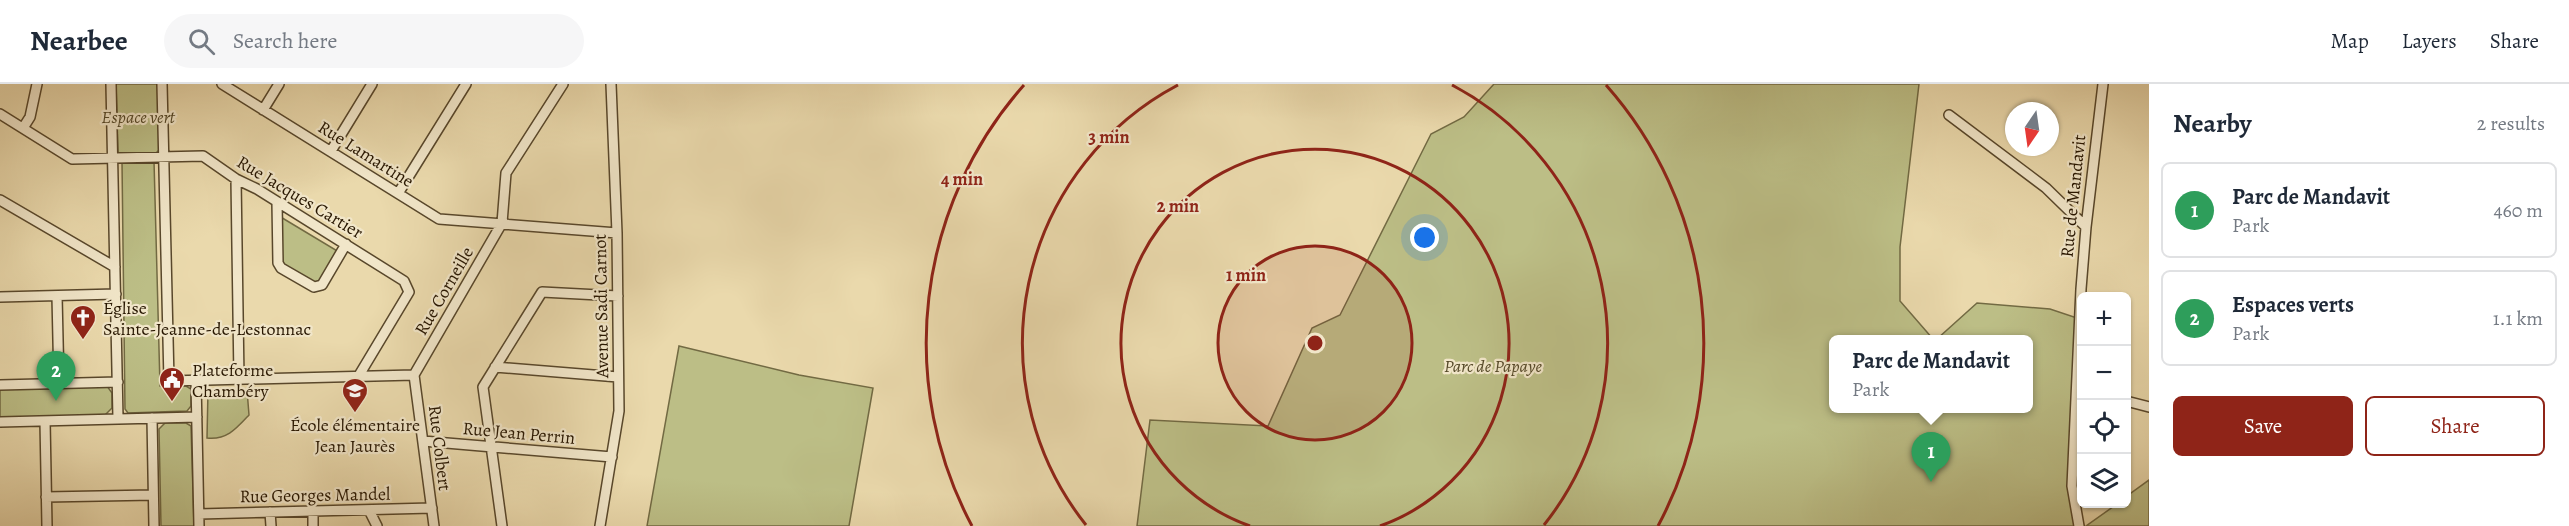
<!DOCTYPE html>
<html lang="en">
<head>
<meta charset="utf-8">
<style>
	:root { --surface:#fff; --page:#f6f6f7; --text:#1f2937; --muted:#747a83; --line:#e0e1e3; --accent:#8f2418 }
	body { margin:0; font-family:Alegreya,serif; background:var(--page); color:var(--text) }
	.controls { position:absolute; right:18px; bottom:18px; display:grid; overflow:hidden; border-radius:9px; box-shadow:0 2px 4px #0004 }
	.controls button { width:54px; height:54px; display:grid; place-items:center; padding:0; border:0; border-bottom:2px solid var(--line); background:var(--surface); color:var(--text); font:30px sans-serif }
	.compass { position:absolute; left:2005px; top:18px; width:54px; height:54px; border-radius:50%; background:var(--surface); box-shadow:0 2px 4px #0004; rotate:193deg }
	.you { position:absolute; left:1425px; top:154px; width:21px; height:21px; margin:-15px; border:4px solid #fff; border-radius:50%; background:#1a73e8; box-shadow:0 0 0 9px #1a73e833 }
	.badge { display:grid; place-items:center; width:39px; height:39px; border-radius:50%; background:var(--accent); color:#fff; font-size:20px; font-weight:700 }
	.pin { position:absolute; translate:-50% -50px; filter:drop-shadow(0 2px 3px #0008) }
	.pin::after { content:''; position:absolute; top:32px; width:21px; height:18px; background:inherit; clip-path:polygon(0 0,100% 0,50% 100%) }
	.popup { position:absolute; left:1829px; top:251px; width:204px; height:78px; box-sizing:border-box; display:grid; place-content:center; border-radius:9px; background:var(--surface); filter:drop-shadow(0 2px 4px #0005); font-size:20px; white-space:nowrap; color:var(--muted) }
	.popup b { font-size:22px; color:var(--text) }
	.popup::after { content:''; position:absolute; left:50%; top:100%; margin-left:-12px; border:12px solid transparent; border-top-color:var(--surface) }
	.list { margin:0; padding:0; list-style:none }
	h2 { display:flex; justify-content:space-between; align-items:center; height:78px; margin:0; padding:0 24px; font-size:26px }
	h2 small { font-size:20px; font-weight:400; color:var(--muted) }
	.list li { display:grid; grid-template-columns:39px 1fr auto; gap:18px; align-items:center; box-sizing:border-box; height:96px; margin:0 12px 12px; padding:0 12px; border:2px solid var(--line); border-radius:9px }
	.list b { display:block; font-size:22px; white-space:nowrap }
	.list p { margin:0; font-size:20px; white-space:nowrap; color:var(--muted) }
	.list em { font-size:20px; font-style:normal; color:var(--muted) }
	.actions { display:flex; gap:12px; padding:18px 24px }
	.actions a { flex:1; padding:14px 0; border:2px solid var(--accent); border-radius:9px; text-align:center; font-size:21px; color:var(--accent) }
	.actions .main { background:var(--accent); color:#fff }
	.icon { flex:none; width:33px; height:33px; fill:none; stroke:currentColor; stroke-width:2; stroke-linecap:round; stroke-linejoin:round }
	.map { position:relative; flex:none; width:2149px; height:442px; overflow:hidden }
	header { display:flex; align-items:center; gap:36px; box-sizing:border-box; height:84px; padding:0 30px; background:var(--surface); border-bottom:2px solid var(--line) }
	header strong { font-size:28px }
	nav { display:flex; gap:33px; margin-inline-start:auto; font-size:21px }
	.search { width:420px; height:54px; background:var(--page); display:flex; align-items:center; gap:15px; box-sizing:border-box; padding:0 21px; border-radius:33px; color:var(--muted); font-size:22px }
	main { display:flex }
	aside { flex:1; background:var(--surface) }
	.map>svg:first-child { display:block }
</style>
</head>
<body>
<header>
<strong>Nearbee</strong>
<div class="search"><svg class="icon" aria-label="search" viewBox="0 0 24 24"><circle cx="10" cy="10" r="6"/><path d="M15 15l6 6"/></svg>Search here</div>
<nav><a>Map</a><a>Layers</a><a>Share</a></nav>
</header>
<main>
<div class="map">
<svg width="2149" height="442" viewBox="0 0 2149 442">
	<rect width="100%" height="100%" fill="#ead9ac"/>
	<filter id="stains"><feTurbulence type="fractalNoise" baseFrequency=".00333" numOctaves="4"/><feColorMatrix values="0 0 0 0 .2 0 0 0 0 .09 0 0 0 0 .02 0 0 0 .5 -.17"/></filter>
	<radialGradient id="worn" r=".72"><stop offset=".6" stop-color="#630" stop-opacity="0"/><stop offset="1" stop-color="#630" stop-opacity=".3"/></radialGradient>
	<path fill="#bcbe86" stroke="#726a43" stroke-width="1.5" d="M116,0h42l1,66 -5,5h-33l-3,-3z
		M1494,0h425l-19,163v54l33,38h-99v69h194v-69h-91l40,-36 73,6 30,10 -8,155 7,52h-942l13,-106 118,6 44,-98 28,-13 91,-181 33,-17z
		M154,77l6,225h26l5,3v17l-4,5 -59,2 -3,-4 -3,-247z
		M279,132l60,36 -22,33 -35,-19z
		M679,262l120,29 74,13 -24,138h-202z
		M107,302l5,7v15l-7,7 -105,3v-30z
		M247,306l2,25c-13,14 -22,25 -42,23l1,-47z
		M165,339h21l5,3 3,100h-33l-2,-97z
		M2149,396v46h-63l31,-22h9l1,-8z"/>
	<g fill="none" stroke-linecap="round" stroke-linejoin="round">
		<defs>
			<path id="minor" d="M111,0l7,334
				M162,0l7,297 245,-6
				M222,0l217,135 178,14
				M263,26l16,-26
				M0,30l72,45 131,-3 33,23 21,10 147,92 5,11 -51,85
				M1949,31l97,73 40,39
				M23,44l7,-11 7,-33
				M331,67l41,-67
				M236,95l3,200
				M399,108l67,-108
				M0,116l115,67
				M277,118l1,61 3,5 33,19 8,-2 24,-41
				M57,212l2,88
				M0,213l116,-3
				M495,283l123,10
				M414,291l88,-152 4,-50 57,-89
				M414,291l20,151
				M196,297l3,145
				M0,301l118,-3
				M2126,317l23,6
				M152,334l2,108
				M45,337l2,105
				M0,338l197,-5
				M423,357l189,16
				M46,413l107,-2
				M313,426v16
				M369,426l8,16
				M270,428l1,14
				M199,430l233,-6
				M502,442l-19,-139 59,-95 76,4
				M600,442l19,-115 -2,-178 -6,-149
				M2079,442l-7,-40 9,-197 5,-62 17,-143"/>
		</defs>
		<use href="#minor" stroke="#58472b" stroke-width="12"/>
		<use href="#minor" stroke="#f1e6c9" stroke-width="9"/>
	</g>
	<circle cx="1315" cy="259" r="97" fill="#8f2418" fill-opacity=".12"/>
	<g fill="none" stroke="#8f2418" stroke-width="3">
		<circle cx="1315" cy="259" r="97"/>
		<path d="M1250 442A194 194 0 1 1 1380 442"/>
		<path d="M1086 441A292 292 0 0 1 1178 1M1452 1A292 292 0 0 1 1544 441"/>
		<path d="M972 442A389 389 0 0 1 1024 1M1606 1A389 389 0 0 1 1658 442"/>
	</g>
	<defs>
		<symbol id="church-pin" viewBox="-11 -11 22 30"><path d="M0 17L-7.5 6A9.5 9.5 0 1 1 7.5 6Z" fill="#8f2418" stroke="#f1e6c9"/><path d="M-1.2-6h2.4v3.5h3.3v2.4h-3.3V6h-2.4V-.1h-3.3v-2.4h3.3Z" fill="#fff"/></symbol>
		<symbol id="civic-pin" viewBox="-11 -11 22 30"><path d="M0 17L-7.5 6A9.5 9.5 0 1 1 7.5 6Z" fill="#8f2418" stroke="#f1e6c9"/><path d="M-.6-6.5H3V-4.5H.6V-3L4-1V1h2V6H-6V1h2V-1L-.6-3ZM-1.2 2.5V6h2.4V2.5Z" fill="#fff"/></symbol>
		<symbol id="school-pin" viewBox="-11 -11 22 30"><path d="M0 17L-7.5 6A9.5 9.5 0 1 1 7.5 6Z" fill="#8f2418" stroke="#f1e6c9"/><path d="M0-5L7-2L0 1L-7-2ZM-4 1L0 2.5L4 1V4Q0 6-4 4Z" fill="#fff"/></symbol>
	</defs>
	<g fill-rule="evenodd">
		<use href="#church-pin" x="68" y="219" width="30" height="40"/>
		<use href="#civic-pin" x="157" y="281" width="30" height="40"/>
		<use href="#school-pin" x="340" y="292" width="30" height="40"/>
	</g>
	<g text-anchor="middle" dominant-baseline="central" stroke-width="4.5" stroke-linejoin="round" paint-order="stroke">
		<g font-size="18" font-style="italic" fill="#544828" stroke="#f1e6c9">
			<text x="138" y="33">Espace vert</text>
			<text x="1493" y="282">Parc de Papaye</text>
		</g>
		<g font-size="18" fill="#271600" stroke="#f1e6c9">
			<text transform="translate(366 70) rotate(32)">Rue Lamartine</text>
			<text transform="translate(2073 112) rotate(-84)">Rue de Mandavit</text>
			<text transform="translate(300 113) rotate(31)">Rue Jacques Cartier</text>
			<text transform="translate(444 207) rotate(-60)">Rue Corneille</text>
			<text transform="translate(601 222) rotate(-91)">Avenue Sadi Carnot</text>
			<text transform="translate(519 349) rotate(5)">Rue Jean Perrin</text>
			<text transform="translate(440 364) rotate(83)">Rue Colbert</text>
			<text transform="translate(315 411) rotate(-1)">Rue Georges Mandel</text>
		</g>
		<g font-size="18" fill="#271600" stroke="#f1e6c9" text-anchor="start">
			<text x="103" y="224">Église<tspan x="103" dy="21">Sainte-Jeanne-de-Lestonnac</tspan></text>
			<text x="192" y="286">Plateforme<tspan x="192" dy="21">Chambéry</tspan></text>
			<text x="355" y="341" text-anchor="middle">École élémentaire<tspan x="355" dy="21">Jean Jaurès</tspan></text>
		</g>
	</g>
	<circle cx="1315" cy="259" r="9" fill="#8f2418" stroke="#f1e6c9" stroke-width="3"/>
	<g font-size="18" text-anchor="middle" font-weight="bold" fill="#8f2418" stroke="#f1e6c9" stroke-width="4.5" stroke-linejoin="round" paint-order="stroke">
		<text x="1109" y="59">3 min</text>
		<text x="962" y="101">4 min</text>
		<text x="1178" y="128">2 min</text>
		<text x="1246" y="197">1 min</text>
	</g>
	<rect width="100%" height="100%" filter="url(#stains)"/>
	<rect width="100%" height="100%" fill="url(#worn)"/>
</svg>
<div class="controls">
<button>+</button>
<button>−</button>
<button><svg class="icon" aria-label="locate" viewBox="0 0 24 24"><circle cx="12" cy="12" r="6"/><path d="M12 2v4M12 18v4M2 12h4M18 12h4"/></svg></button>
<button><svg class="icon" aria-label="layers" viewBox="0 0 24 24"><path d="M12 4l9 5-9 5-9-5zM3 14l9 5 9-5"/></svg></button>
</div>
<svg class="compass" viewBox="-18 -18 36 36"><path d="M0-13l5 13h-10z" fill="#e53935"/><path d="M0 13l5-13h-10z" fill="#747a83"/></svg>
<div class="you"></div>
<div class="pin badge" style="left:1931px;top:398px;background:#2e9e5b">1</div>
<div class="popup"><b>Parc de Mandavit</b>Park</div>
<div class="pin badge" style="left:56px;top:317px;background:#2e9e5b">2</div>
</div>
<aside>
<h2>Nearby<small>2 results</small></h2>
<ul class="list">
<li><span class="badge" style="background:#2e9e5b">1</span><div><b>Parc de Mandavit</b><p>Park</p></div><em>460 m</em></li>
<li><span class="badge" style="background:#2e9e5b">2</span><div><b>Espaces verts</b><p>Park</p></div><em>1.1 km</em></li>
</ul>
<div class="actions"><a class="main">Save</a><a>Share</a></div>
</aside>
</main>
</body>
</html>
